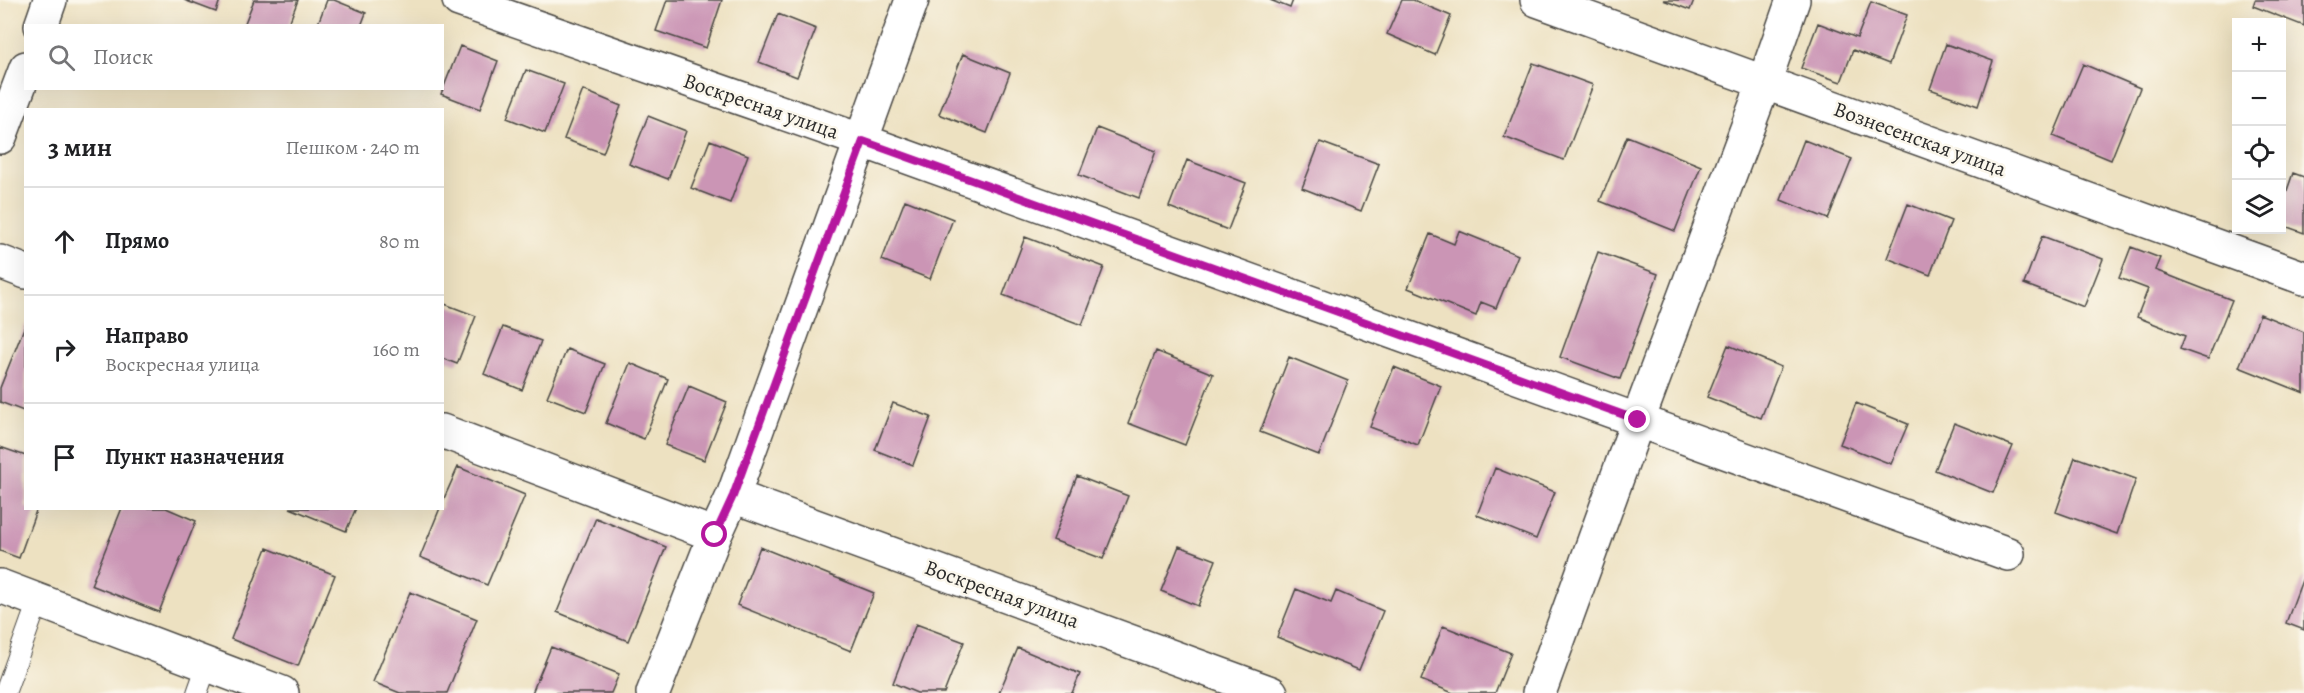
<!DOCTYPE html>
<html lang="ru">
<head>
<meta charset="utf-8">
<style>
	:root { --surface:#fff; --page:#f6f6f6; --text:#202124; --muted:#757577; --line:#e0e0e0 }
	body { margin:0; font-family:Alegreya,serif; background:var(--page); color:var(--text) }
	.controls { position:absolute; right:18px; top:18px; display:grid; overflow:hidden; border-radius:0px; box-shadow:0 6px 24px #0002 }
	.controls button { width:54px; height:54px; display:grid; place-items:center; padding:0; border:0; border-bottom:2px solid var(--line); background:var(--surface); color:var(--text); font:30px sans-serif }
	.stop { position:absolute; width:18px; height:18px; margin:-14px; border:4px solid #b5179e; border-radius:50%; background:#fff }
	.stop.end { background:#b5179e; border-color:#fff; box-shadow:0 2px 6px #0008 }
	.list { margin:0; padding:0; list-style:none }
	h2 { display:flex; justify-content:space-between; align-items:center; height:78px; margin:0; padding:0 24px; font-size:26px }
	h2 small { font-size:20px; font-weight:400; color:var(--muted) }
	.list li { display:grid; grid-template-columns:39px 1fr auto; gap:18px; align-items:center; box-sizing:border-box; height:108px; padding:0 24px; border-top:2px solid var(--line) }
	.list b { display:block; font-size:22px; white-space:nowrap }
	.list p { margin:0; font-size:20px; white-space:nowrap; color:var(--muted) }
	.list em { font-size:20px; font-style:normal; color:var(--muted) }
	.icon { flex:none; width:33px; height:33px; fill:none; stroke:currentColor; stroke-width:2; stroke-linecap:round; stroke-linejoin:round }
	.map { position:relative; flex:none; width:2304px; height:693px; overflow:hidden }
	.search { position:absolute; background:var(--surface); box-shadow:0 6px 24px #0002; left:24px; top:24px; width:420px; height:66px; display:flex; align-items:center; gap:15px; box-sizing:border-box; padding:0 21px; border-radius:0px; color:var(--muted); font-size:22px }
	.panel { position:absolute; background:var(--surface); box-shadow:0 6px 24px #0002; left:24px; top:108px; width:420px; height:402px; border-radius:0px }
	.map>svg:first-child { display:block }
</style>
</head>
<body>
<div class="map">
<svg width="2304" height="693" viewBox="0 0 2304 693">
	<rect width="100%" height="100%" fill="#fbf7ec"/>
	<filter id="ink" filterUnits="userSpaceOnUse"><feTurbulence type="fractalNoise" baseFrequency=".0167" numOctaves="2"/><feDisplacementMap in="SourceGraphic" scale="12" xChannelSelector="R" yChannelSelector="G"/><feConvolveMatrix kernelMatrix="1 2 1 2 8 2 1 2 1" color-interpolation-filters="sRGB"/></filter>
	<filter id="wash" filterUnits="userSpaceOnUse"><feTurbulence type="fractalNoise" baseFrequency=".008" numOctaves="4" result="noise"/><feDisplacementMap in="SourceGraphic" scale="24" xChannelSelector="R" yChannelSelector="G"/><feGaussianBlur stdDeviation="1.35" result="paint"/><feColorMatrix in="noise" values="0 0 0 0 0 0 0 0 0 0 0 0 0 0 0 0 0 1.4 0 .05"/><feComposite in="paint" operator="in"/></filter>
	<g filter="url(#wash)">
		<rect width="100%" height="100%" fill="#ede1c1"/>
		<g id="blocks">
			<path fill="#cb95b5" d="M184,0h36l-4,12z
				M254,0h44l-10,26h-37l-6,-3z
				M327,0h7l32,13 -5,13h-44z
				M667,0h55l-16,48 -50,-17z
				M1270,0h23l-3,8z
				M1402,0h11l38,16 -16,39 -48,-21z
				M1663,0h31l-4,10z
				M2255,0h49v26l-51,-20z
				M1871,2l36,13 -18,49 -36,-14 -12,32 -40,-14 17,-45 39,15z
				M778,14l38,15 -19,48 -38,-15z
				M1946,44l47,17 -15,45 -48,-17z
				M460,46l38,15 -18,48 -39,-15z
				M963,54l47,19 -23,60 -48,-19z
				M1533,63l60,22 -29,75 -60,-23z
				M2083,64l57,24 -29,72 -58,-24z
				M526,70l38,14 -19,49 -38,-15z
				M583,90l38,16 -18,47 -39,-14z
				M648,116l38,15 -18,48 -39,-15z
				M1097,128l59,23 -17,47 -60,-23z
				M1627,136l74,30 -26,65 -75,-30z
				M710,140l38,15 -18,48 -39,-15z
				M1804,140l48,19 -24,60 -47,-19z
				M1320,142l59,22 -18,47 -59,-23z
				M1187,160l59,23 -18,47 -59,-23z
				M2293,173l11,4v56l-22,-8v-20z
				M905,200l48,19 -23,60 -48,-19z
				M1908,204l43,17 -21,54 -43,-17z
				M1459,231l59,24 -22,53 -15,-6 -5,14 -68,-28 22,-54 24,10z
				M2042,236l61,23 -19,48 -60,-23z
				M1025,237l79,30 -22,58 -79,-30z
				M2131,247l29,11 -5,12 77,30 -24,59 -28,-10 5,-13 -48,-19 11,-28 -29,-11z
				M1598,252l60,22 -38,105 -60,-22z
				M442,303l34,13 -19,48 -15,-6z
				M2260,314l44,18v61l-65,-26z
				M26,323v89l-26,-10v-14z
				M503,327l38,14 -19,49 -38,-16z
				M1728,345l53,22 -20,51 -54,-21z
				M567,349l38,15 -19,48 -39,-15z
				M1156,351l57,23 -28,71 -57,-22z
				M1289,357l59,24 -29,74 -59,-23z
				M630,363l38,16 -24,60 -38,-16z
				M1394,367l47,19 -23,59 -48,-18z
				M689,386l38,16 -23,58 -39,-15z
				M893,403l38,14 -18,48 -38,-15z
				M1856,403l52,21 -17,40 -51,-20z
				M1954,423l59,23 -20,47 -58,-23z
				M0,447l26,9v52h11l-18,50 -19,-7z
				M2075,457l61,22 -19,55 -61,-22z
				M458,467l67,28 -38,90 -67,-28 20,-49h2v-5z
				M1495,468l60,24 -19,47 -59,-24z
				M1077,476l51,20 -25,63 -50,-19z
				M122,508h44l30,13 -37,91 -68,-27z
				M290,508h66l-10,23z
				M596,518l70,29 -38,94 -71,-29z
				M1179,546l37,14 -18,46 -37,-15z
				M760,547l114,46 -23,58 -114,-46z
				M267,548l68,27 -37,91 -67,-27z
				M2304,575v55l-18,-7z
				M1296,589l35,14 5,-12 47,20 -24,59 -82,-33z
				M410,592l67,27 -30,74h-47l-27,-11z
				M916,624l48,18 -20,51h-27l-24,-10z
				M1443,626l68,27 -16,40h-42l-32,-13z
				M551,647l68,27 -8,19h-79z
				M1018,648l62,26 -8,19h-73z"/>
		</g>
	</g>
	<g filter="url(#ink)">
		<use href="#blocks" fill-opacity="0" stroke="#484642" stroke-width="1.5"/>
		<g fill="none" stroke-linecap="round" stroke-linejoin="round">
			<defs>
				<path id="service" d="M5,693l33,-92
					M197,693l10,-28"/>
				<path id="minor" d="M459,0l404,141 1145,413
					M1537,0l767,278
					M41,26l9,-26
					M0,137l26,-69
					M0,262l26,10
					M442,431l273,104
					M733,496l538,197
					M0,586l282,107
					M653,693l62,-158 18,-39 179,-496
					M1539,693l99,-273 126,-337 29,-83"/>
			</defs>
			<use href="#service" stroke="#484642" stroke-width="22"/>
			<use href="#minor" stroke="#484642" stroke-width="36"/>
			<use href="#service" stroke="#fff" stroke-width="20"/>
			<use href="#minor" stroke="#fff" stroke-width="33"/>
		</g>
	</g>
	<g fill="none" stroke-linecap="round" stroke-linejoin="round" filter="url(#ink)">
		<path stroke="#b5179e" stroke-width="8" d="M715,535l18,-39 130,-355 775,279"/>
	</g>
	<g text-anchor="middle" dominant-baseline="central" stroke-width="5" stroke-linejoin="round" paint-order="stroke">
		<g font-size="21" fill="#2b2b2b" stroke="#fbf7ec">
			<text transform="translate(761 106) rotate(19)">Воскресная улица</text>
			<text transform="translate(1920 139) rotate(20)">Вознесенская улица</text>
			<text transform="translate(1002 594) rotate(20)">Воскресная улица</text>
		</g>
	</g>
</svg>
<div class="controls">
<button>+</button>
<button>−</button>
<button><svg class="icon" aria-label="locate" viewBox="0 0 24 24"><circle cx="12" cy="12" r="6"/><path d="M12 2v4M12 18v4M2 12h4M18 12h4"/></svg></button>
<button><svg class="icon" aria-label="layers" viewBox="0 0 24 24"><path d="M12 4l9 5-9 5-9-5zM3 14l9 5 9-5"/></svg></button>
</div>
<div class="stop" style="left:715px;top:535px"></div>
<div class="stop end" style="left:1638px;top:420px"></div>
<div class="search"><svg class="icon" aria-label="search" viewBox="0 0 24 24"><circle cx="10" cy="10" r="6"/><path d="M15 15l6 6"/></svg>Поиск</div>
<section class="panel">
<h2>3 мин<small>Пешком · 240 m</small></h2>
<ul class="list">
<li><svg class="icon" aria-label="ahead" viewBox="0 0 24 24"><path d="M12 20V5M6 11l6-6 6 6"/></svg><div><b>Прямо</b></div><em>80 m</em></li>
<li><svg class="icon" aria-label="right" viewBox="0 0 24 24"><path d="M7 20v-9h11M14 6l5 5-5 5"/></svg><div><b>Направо</b><p>Воскресная улица</p></div><em>160 m</em></li>
<li><svg class="icon" aria-label="arrive" viewBox="0 0 24 24"><path d="M6 21V4h12l-3 4 3 4H6"/></svg><div><b>Пункт назначения</b></div></li>
</ul>
</section>
</div>
</body>
</html>
